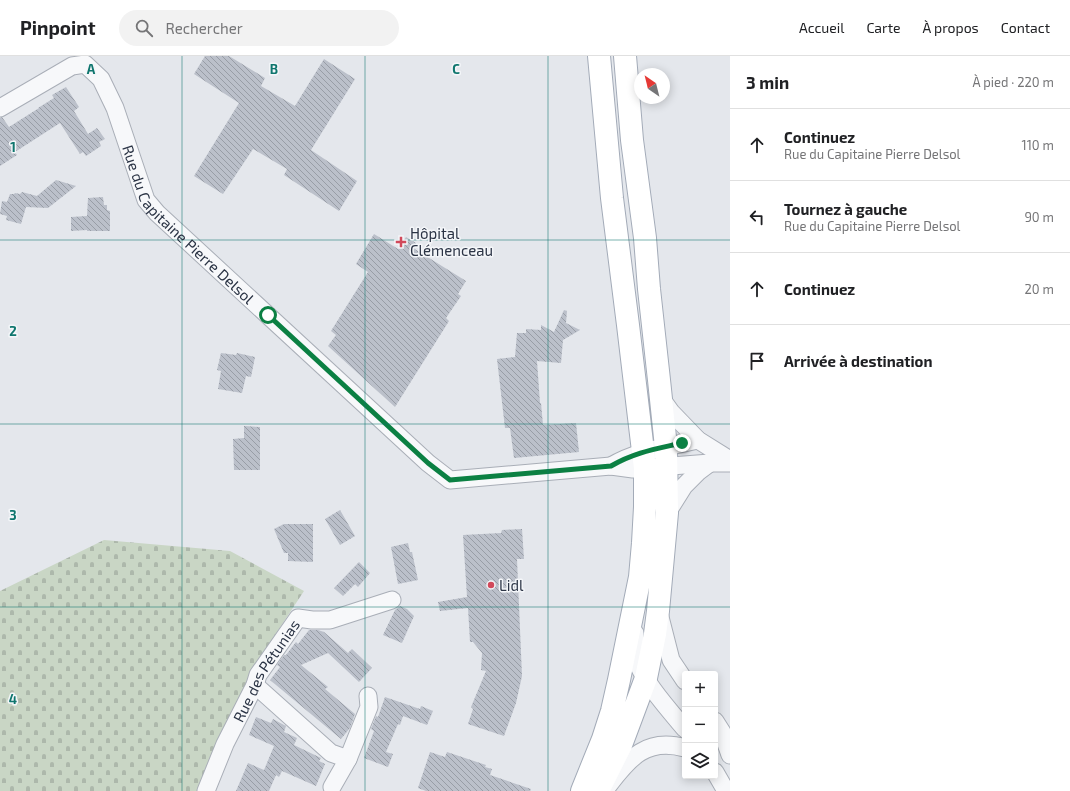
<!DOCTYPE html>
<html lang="fr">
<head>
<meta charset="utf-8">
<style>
	:root { --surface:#fff; --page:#f2f2f2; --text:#202124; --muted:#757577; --line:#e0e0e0 }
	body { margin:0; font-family:"Exo 2",sans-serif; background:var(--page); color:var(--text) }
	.controls { position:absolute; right:12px; bottom:12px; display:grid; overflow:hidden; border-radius:4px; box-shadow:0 2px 10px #0003 }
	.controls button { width:36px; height:36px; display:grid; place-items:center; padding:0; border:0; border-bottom:1px solid var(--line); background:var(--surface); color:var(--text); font:20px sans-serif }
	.compass { position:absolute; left:634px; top:12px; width:36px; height:36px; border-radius:50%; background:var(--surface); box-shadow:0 2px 10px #0003; rotate:325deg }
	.stop { position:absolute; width:12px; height:12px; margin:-9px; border:3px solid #0b8043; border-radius:50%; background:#fff }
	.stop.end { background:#0b8043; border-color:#fff; box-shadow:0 1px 4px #0008 }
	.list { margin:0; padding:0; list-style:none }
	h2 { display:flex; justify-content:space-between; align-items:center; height:52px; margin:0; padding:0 16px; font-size:17px }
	h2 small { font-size:13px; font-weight:400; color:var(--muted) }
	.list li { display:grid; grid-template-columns:26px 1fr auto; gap:12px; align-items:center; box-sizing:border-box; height:72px; padding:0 16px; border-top:1px solid var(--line) }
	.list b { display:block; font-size:15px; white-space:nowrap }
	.list p { margin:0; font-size:13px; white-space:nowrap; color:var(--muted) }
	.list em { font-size:13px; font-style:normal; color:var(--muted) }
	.icon { flex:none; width:22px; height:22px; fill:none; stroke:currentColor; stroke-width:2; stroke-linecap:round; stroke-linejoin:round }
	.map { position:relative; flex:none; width:730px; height:735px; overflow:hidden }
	header { display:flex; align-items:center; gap:24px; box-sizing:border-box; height:56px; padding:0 20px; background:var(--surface); border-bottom:1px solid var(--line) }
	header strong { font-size:19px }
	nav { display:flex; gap:22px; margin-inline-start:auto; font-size:14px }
	.search { width:280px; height:36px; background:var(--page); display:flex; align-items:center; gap:10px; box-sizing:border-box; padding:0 14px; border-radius:22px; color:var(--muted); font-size:15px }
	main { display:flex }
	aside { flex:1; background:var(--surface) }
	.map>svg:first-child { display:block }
</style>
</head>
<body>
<header>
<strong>Pinpoint</strong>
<div class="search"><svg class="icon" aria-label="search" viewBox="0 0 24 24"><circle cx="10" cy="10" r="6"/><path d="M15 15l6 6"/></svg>Rechercher</div>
<nav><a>Accueil</a><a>Carte</a><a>À propos</a><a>Contact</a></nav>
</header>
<main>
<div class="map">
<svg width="730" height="735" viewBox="0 0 730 735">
	<defs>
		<pattern id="cemetery-stones" width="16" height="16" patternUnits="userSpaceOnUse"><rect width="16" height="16" fill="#c9d6c5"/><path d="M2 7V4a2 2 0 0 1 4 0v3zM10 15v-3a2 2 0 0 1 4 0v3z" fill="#adb8ab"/></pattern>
		<pattern id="building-back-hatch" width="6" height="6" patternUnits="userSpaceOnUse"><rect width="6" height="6" fill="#bbc0ca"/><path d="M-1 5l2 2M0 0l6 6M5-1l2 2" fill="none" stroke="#989da6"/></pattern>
	</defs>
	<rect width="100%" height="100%" fill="#e4e7ec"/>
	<path fill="url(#cemetery-stones)" d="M104,484l126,11 74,40 -54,82 -23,56 -30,62h-197v-200z"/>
	<path fill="url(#building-back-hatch)" d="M205,0h24l36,22 -4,8 34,20 29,-47 31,20 -44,71 46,31 -18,30 -55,-36 3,-6 -34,-20 -30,45 -29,-18 45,-73 -45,-29z
		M66,31l13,20 -5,4 14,23 9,-6 8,11 -6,3 2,4 -15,10 -3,-4 -3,2 -20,-31 -45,29 2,3 -17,11v-48l2,-1 7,10 30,-19h-1l16,-10 -2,-3z
		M56,124l20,6 -28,22 -22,-1 -5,17 -15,-4 1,-4 -7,-2 2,-13 5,1 3,-8h4l1,-1 5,1 2,-2 15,4z
		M103,141l1,8h3v5l3,1v20h-23v-1l-16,1v-14l16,-1 1,-18z
		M374,178l24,15 8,-12 10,6 -3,5 53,33 -8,13 3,2 -15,22 3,3 -54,86 -67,-61 8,-11 -5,-4 37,-59 -12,-8z
		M564,254l3,1 -1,12 14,7 -17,10 -2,23 -24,-2 3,42h1l2,22 33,-2 3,29 -65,6 -4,-30h-5l-8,-69 18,-2 2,-24h9v-4l15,1v-5l13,7z
		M221,297l15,2 1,-2 18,4 -4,20 -5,-1 -4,17 -24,-4 3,-18 -4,-1z
		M244,370l16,1v43h-26l-1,-31 11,-1z
		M340,454l15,26 -15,9 -15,-26z
		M284,468h29v38l-25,-1v-8h-4l-10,-24z
		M522,473l2,30h-7l5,117 -6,27 -12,33 -36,-12 5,-15 -2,-2 15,-36 -5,-1 1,-17 -9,-11h-3l-2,-34 -28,3 -2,-9 29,-5 -4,-62 38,-2 1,-3z
		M408,487l2,9h2l6,28 -20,4 -7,-37z
		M359,506l11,11 -12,14 -3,-3 -12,12 -9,-8z
		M400,550l7,3 7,7 -12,27 -19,-8 12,-25z
		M309,574h9l6,2 24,21 4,-4 20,19 -13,14 -31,-29 -27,12 27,22 -3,2 30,25 -5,14 -9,11 -71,-59 10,-13 -3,-2 7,-10h2l10,-13 2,2z
		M385,641l35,12 1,-3 12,5 -6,14 -24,-9 -3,9 -2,-1 -12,28 7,2 -5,13 -24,-9 10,-27 -3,-2 5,-13 2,1z
		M256,661l15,6 2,-4 11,6 2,1 -2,6 13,6 -3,7 27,13 -2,3 6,3 -9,22 -34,-15 -3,6 -3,-2 -7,16h-33l12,-28 16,7 10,-24 -25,-11z
		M430,696l15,5 2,-5 39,13 -1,2 7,2 -2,6 41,14 -1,2h-104l-8,-3z"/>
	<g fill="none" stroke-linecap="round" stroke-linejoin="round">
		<defs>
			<g id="minor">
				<path id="s1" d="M0,52l72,-42 13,-2 16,15 14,29 31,92 11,13 271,250 22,17 161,-14 22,3 77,-6h20"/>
				<path d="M661,342l10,14 27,28 32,20"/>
				<path d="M611,410c27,-16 56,-19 87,-26"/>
				<path d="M667,457l17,-27 14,-14 12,-9"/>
				<path d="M660,561l11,43 14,21"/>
				<path d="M635,577c0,7 -1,15 0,22 5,23 34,55 50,74"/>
				<path d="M255,629l76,68 17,6"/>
				<path d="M715,665l7,11 8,23"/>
				<path d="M715,716l11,19"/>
				<path d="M608,730c21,-28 39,-49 77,-38"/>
				<path d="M332,731l16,-28 8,-20 13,-32 -1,-11"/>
				<path id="s2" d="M206,735l19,-47 30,-59 3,-10 40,-57 14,2h18l62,-20"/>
			</g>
			<path id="major" d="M582,735l21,-52 9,-28 7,-31 21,-103 3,-34 2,-36v-39l-17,-143 -16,-127 -13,-142
				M598,735l23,-46 25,-67 9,-44 3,-23 9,-98 -1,-66 -7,-67 -10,-91 -4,-51 -13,-98 -7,-84"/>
		</defs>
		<use href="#minor" stroke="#a9aeb7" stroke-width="19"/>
		<use href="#major" stroke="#a3abb8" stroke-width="24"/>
		<use href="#minor" stroke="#f7f8fa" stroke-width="17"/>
		<use href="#major" stroke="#fff" stroke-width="22"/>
	</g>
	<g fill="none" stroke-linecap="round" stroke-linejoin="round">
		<path stroke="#0b8043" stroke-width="5" d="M268,259l160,148 22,17 161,-14c24,-14 45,-17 71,-23"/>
	</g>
	<path fill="none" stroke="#0f766e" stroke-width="1" stroke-opacity="0.55" d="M182,0v735M365,0v735M548,0v735M0,184h730M0,368h730M0,551h730"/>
	<g fill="#d1495b" stroke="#f4f6f9" stroke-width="1.5">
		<path d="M399 180h4v4h4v4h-4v4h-4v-4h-4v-4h4z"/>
		<circle cx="491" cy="529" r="4"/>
	</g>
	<g text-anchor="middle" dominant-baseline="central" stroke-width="3" stroke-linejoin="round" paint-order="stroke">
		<g font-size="15" fill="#2b3445" stroke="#f4f6f9">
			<text stroke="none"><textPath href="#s1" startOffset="292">Rue du Capitaine Pierre Delsol</textPath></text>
			<text stroke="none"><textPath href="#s2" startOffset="135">Rue des Pétunias</textPath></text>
		</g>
		<g font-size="15" fill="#2b3445" stroke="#f4f6f9" text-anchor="start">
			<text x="410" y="177">Hôpital<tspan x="410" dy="17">Clémenceau</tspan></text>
			<text x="499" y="529">Lidl</text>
		</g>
	</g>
	<g font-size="13" text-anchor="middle" font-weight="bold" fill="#0f766e" stroke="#f4f6f9" stroke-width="3" stroke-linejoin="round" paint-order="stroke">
		<text x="91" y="18">A</text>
		<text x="274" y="18">B</text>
		<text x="456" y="18">C</text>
		<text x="13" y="96">1</text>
		<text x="13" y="280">2</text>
		<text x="13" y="464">3</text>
		<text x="13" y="648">4</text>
	</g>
</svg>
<div class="controls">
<button>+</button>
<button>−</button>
<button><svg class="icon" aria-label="layers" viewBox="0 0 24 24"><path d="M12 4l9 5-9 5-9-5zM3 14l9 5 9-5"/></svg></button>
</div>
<svg class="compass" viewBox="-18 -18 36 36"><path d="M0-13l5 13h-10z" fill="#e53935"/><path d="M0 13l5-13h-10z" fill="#757577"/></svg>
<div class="stop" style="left:268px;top:259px"></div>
<div class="stop end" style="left:682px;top:387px"></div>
</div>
<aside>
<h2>3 min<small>À pied · 220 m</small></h2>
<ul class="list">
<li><svg class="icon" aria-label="ahead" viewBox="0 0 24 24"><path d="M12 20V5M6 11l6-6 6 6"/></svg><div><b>Continuez</b><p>Rue du Capitaine Pierre Delsol</p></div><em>110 m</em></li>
<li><svg class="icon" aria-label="left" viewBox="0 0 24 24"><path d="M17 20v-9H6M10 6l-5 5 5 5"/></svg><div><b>Tournez à gauche</b><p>Rue du Capitaine Pierre Delsol</p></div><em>90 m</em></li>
<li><svg class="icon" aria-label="ahead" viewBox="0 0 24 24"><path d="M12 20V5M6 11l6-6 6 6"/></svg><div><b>Continuez</b></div><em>20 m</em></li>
<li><svg class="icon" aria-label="arrive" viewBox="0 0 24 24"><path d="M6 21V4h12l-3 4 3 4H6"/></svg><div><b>Arrivée à destination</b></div></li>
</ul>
</aside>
</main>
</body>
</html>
